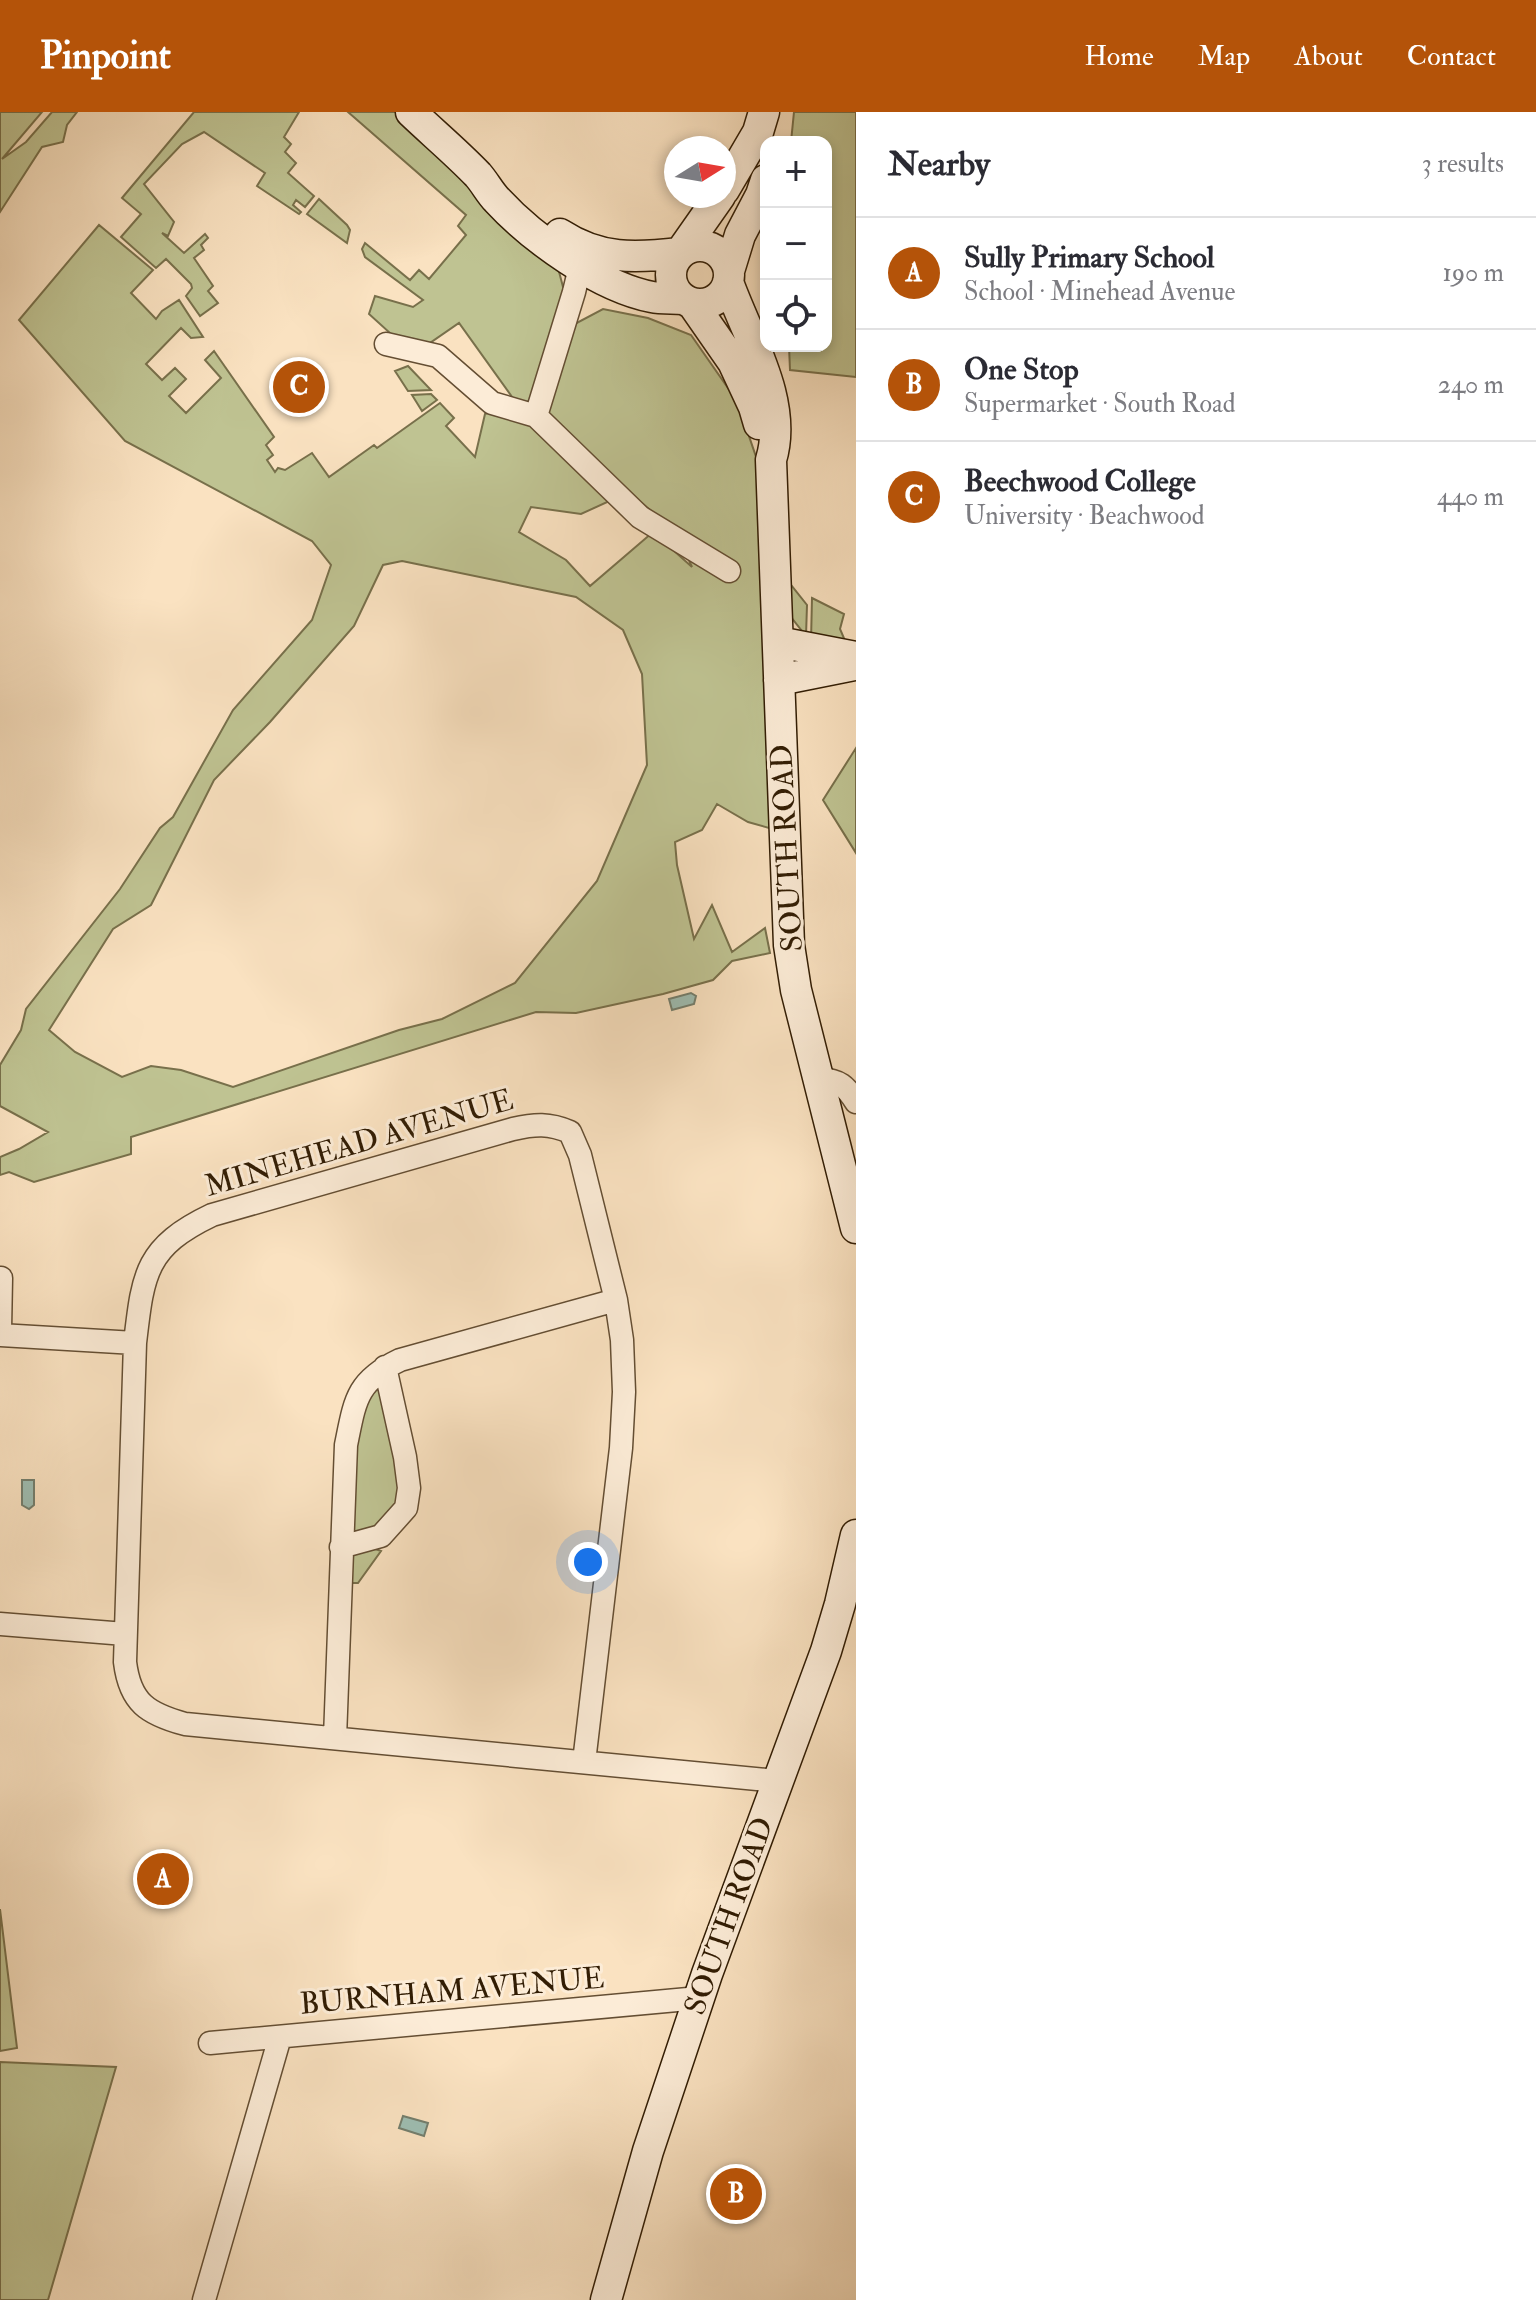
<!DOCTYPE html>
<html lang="en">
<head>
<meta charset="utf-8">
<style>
	:root { --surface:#fff; --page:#f7f7f7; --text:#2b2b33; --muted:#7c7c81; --line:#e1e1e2; --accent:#b45309 }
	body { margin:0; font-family:"IM FELL Double Pica",serif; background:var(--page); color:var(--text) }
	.controls { position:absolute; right:24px; top:24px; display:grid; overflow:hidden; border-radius:16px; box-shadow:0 4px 12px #0003 }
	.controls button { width:72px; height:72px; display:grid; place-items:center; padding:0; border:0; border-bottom:2px solid var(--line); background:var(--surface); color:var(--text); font:40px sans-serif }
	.compass { position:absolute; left:664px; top:24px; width:72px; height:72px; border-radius:50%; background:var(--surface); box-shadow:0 4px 12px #0003; rotate:79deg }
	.you { position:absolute; left:588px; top:1450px; width:28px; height:28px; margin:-20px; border:6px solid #fff; border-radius:50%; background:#1a73e8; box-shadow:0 0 0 12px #1a73e833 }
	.badge { display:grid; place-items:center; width:52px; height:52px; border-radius:50%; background:var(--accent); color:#fff; font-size:26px; font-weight:700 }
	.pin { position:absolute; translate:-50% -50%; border:4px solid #fff; box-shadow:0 2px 8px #0006 }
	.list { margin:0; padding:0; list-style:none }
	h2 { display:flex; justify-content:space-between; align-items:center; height:104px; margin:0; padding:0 32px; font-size:34px }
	h2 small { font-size:26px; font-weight:400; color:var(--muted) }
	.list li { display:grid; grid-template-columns:52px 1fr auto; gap:24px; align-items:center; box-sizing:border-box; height:112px; padding:0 32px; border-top:2px solid var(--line) }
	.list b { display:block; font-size:30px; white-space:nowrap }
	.list p { margin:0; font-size:26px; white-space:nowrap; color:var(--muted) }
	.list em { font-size:26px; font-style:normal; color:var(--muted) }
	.icon { flex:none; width:44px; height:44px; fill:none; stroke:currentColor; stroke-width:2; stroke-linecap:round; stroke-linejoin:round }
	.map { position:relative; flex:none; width:856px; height:2188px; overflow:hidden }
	header { display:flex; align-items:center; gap:48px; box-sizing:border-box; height:112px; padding:0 40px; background:var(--accent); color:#fff }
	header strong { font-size:38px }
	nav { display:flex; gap:44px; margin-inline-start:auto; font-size:28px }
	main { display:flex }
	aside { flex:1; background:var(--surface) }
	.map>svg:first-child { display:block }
</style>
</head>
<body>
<header>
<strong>Pinpoint</strong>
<nav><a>Home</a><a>Map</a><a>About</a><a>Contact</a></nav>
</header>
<main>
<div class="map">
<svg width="856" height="2188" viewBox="0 0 856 2188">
	<rect width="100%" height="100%" fill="#fae2c1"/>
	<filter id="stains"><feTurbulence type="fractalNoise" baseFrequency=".0025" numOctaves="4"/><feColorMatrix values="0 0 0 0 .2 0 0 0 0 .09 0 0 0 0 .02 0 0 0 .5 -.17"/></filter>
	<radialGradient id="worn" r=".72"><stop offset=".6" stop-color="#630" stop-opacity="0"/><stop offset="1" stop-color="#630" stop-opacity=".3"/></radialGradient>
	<path fill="#bfc392" stroke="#78704b" stroke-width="2" fill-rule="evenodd" d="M0,0h42l-40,47 24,-17 26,-30h25l-10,13 -4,17 -21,5 -42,65z
		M194,0h105l-15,25 7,7 -6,8 11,11 -8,10 26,23 -9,11 -9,-7 -3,5 8,7 -2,2 -42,-28 8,-13 -61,-41 -22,12 -38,40 30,38 -6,14 -6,-3 22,20 21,-19 3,4 -7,7 3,5 -10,8 19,28 -5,5 10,12 -18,13 -14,-20 6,-8 -1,-4 -25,-25 -10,9 -35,-31 20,-23 -19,-16z
		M348,0h48l161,152 16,61 30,-16 45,9 43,17 46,66 29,85 10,344 -28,-8 -31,-18 -15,26 -27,12 2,23 17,74 18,-34 20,47 33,-24 5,25 -38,8 -19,19 -50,14 -87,19 -40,-1 -405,125v17l-97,28 -25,-10 -9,3v-18l19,-8 29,-17 -48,-26v-41l21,-35 5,-21 94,-120 40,-61 13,-11 60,-107 79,-90 19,-55 -19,-24 -187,-100 -106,-121 80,-95 54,45 -22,23 25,26 6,-8 17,-11 24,37 -12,1 -10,-10 -35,36 16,16 13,-12 11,11 -17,17 17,17 35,-35 -16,-18 9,-9 60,86 -8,8 7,10 -6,5 8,12 3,-4 7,2 27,-17 17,24 45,-32 3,3 63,-45 14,15 -8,8 29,31 10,-43 30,-13 -56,-78 -35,24 -33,-13 -22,-20 6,-18 38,11 10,-7 -58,-43 -3,-8 3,-6 45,37 9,-10 10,9 37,-44 -8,-9 8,-11zM629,380l48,41 15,34 -39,-35 -63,54 -24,-26 -47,-28 12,-25 50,7zM402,449l174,36 47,33 19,44 5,91 -50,116 -82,102 -73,36 -43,11 -166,57 -52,-17 -30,-4 -29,11 -47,-25 -26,-22 64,-101 38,-24 63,-125 56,-58 84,-96 29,-61z
		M794,0h62v265l-66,-7 -1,-24h37v-204h-35z
		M319,87l28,26 3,5 -3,13 -40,-29z
		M408,254l23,24 -23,1 -13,-20z
		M431,282l6,6 -15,11 -10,-16z
		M787,472l4,1 16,20 -1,31 -15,-19z
		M812,486l32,16 -4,15 6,14 -35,-2z
		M856,636v105l-33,-53z
		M377,1277l7,4 18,100 -17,31 -33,9 2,-92 14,-49z
		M370,1435l11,4 -23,32h-11v-20l7,-10z
		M0,1797l17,139 -17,3z
		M0,1950l116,5 -68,233h-48z"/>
	<path fill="#9ebeb3" stroke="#737e6d" stroke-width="2" d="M691,881l5,3 -2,8 -22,6 -3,-11z
		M22,1368h12v25l-5,4 -7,-4z
		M403,2004l25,7 -4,13 -25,-8z"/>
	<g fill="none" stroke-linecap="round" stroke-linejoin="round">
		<defs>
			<path id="street" d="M386,232l52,12 54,47 44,13 104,101 89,54
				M536,304l38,-124 6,-25 1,-14
				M820,967c19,1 26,7 36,23
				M0,1218l1,-52
				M0,1223l135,8
				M341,1435l40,-11 25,-28 3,-20 -4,-31 -20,-90
				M0,1512l125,10
				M335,1626l11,-293c9,-44 10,-64 54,-85l216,-60
				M584,1650l37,-314 3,-56 -2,-52 -6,-40 -36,-145 -10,-23c-21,-9 -35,-8 -57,-3l-301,86c-67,32 -69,59 -77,128l-10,319c5,41 23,52 60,62l592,57
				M210,1931l489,-45
				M204,2188l76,-263"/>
			<path id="secondary" d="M411,0c22,21 46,41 67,63 7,8 12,18 19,25 36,39 103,87 155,97 10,2 21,1 31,2
				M724,78l34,-58 6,-20
				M560,122c40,26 75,24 120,19l40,-57
				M671 163a29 29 0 1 1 58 0a29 29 0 1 1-58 0Z
				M729,159l11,-36 21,-40 5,-15
				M728,170c19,54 61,119 43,178l18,485 7,45 60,238
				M692,191l41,59 21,45 5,17
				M778,530l78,15
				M779,568l75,-15
				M606,2188l42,-149 59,-177 119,-323 14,-47 16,-69"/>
		</defs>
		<use href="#street" stroke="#644e33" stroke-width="25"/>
		<use href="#secondary" stroke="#321d04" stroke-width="33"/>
		<use href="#street" stroke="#fcecd7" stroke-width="22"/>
		<use href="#secondary" stroke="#fcecd7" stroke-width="30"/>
	</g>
	<g text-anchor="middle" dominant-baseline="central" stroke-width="6" stroke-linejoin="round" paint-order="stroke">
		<g font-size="30" fill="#321d04" stroke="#fcecd7">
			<text transform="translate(787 736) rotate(-93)">SOUTH ROAD</text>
			<text transform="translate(359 1031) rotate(-16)">MINEHEAD AVENUE</text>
			<text transform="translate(729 1804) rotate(-70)">SOUTH ROAD</text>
			<text transform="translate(452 1879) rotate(-5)">BURNHAM AVENUE</text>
		</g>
	</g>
	<rect width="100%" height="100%" filter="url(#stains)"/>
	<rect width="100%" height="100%" fill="url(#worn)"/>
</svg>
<div class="controls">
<button>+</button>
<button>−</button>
<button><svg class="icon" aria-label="locate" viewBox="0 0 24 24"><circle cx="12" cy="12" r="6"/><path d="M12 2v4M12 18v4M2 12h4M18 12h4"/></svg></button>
</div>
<svg class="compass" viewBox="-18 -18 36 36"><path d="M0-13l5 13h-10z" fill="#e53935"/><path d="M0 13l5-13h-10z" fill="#7c7c81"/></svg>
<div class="you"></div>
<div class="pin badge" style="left:163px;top:1767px">A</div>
<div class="pin badge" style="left:736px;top:2082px">B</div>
<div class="pin badge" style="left:299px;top:275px">C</div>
</div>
<aside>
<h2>Nearby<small>3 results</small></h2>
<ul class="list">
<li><span class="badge">A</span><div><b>Sully Primary School</b><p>School · Minehead Avenue</p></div><em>190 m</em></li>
<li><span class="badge">B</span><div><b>One Stop</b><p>Supermarket · South Road</p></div><em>240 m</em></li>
<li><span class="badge">C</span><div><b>Beechwood College</b><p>University · Beachwood</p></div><em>440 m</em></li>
</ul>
</aside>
</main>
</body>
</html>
